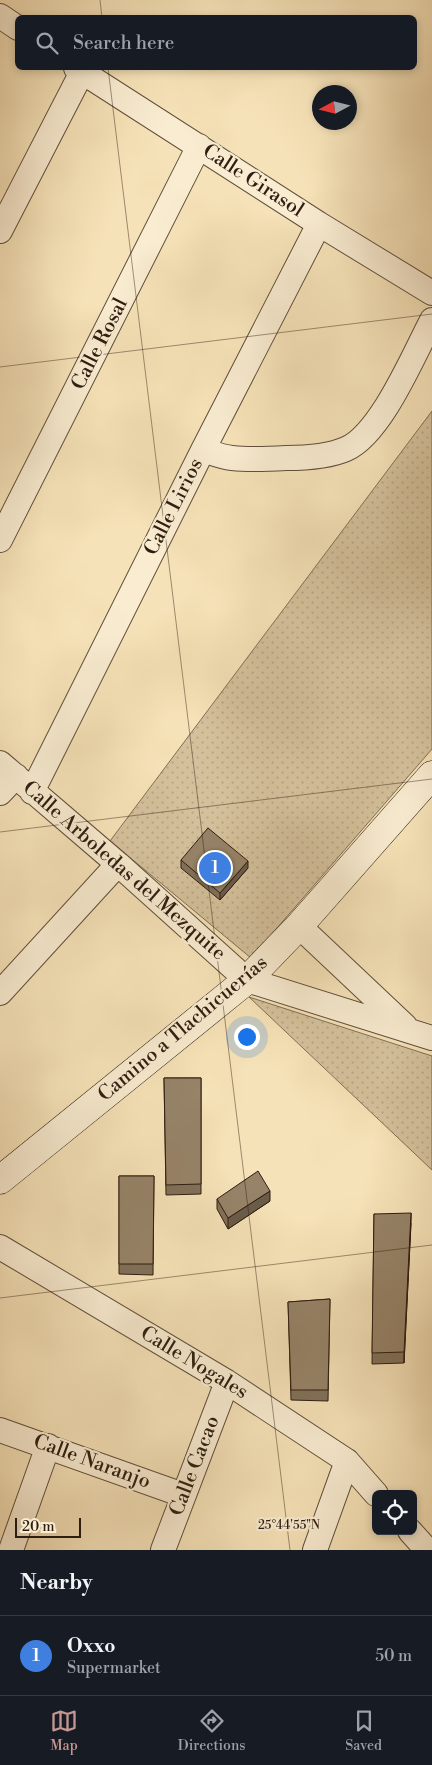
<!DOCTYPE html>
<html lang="en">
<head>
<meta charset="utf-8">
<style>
	:root { --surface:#171b24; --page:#20242c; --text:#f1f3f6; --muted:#9ea1a6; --line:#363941; --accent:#c59692 }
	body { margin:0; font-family:"Libre Bodoni",serif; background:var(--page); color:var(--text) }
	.controls { position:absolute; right:15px; bottom:15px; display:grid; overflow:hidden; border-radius:8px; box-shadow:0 2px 8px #0003 }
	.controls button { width:45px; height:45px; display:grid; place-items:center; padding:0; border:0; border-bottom:1px solid var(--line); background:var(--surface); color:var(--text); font:25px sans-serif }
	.compass { position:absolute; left:312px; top:85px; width:45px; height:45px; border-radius:50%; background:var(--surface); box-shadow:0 2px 8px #0003; rotate:263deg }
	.scale { position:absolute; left:15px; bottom:12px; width:66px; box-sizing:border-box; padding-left:5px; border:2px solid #2e1d11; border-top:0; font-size:14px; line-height:18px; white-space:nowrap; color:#2e1d11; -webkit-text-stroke:4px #f9ecd1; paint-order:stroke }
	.you { position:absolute; left:246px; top:1036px; width:18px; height:18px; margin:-12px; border:4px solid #fff; border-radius:50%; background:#1a73e8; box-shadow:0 0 0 8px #1a73e833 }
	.badge { display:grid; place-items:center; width:32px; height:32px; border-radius:50%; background:var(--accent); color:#fff; font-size:16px; font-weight:700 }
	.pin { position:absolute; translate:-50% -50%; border:2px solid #fff; box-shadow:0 1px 5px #0006 }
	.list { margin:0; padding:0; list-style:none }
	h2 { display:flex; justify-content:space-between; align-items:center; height:65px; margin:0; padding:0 20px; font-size:21px }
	h2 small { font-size:16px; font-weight:400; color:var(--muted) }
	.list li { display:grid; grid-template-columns:32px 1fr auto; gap:15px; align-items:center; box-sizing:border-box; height:80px; padding:0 20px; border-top:1px solid var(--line) }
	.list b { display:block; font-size:19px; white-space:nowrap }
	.list p { margin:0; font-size:16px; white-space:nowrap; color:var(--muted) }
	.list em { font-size:16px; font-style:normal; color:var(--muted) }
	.icon { flex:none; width:28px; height:28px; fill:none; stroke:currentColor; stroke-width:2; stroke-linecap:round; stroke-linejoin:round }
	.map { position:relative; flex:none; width:432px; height:1550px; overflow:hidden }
	.search { position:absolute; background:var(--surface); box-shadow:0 2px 8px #0003; left:15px; right:15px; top:15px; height:55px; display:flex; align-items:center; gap:12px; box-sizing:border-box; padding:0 18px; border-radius:8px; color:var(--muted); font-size:19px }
	.sheet { height:145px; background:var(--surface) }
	nav { display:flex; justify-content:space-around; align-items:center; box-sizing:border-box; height:70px; border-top:1px solid var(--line); background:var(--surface); font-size:14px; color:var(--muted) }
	nav a { display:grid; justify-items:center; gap:2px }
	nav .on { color:var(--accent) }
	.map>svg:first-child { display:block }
</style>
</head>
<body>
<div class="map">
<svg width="432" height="1550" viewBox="0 0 432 1550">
	<defs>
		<pattern id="park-dots" width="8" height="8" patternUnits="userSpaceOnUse" patternTransform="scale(1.25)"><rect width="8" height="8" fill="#d4c19c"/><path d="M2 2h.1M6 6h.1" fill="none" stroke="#b6a585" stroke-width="1.8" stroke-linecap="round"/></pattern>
	</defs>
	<rect width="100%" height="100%" fill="#f6e2b8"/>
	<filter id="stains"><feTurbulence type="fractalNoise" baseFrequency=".004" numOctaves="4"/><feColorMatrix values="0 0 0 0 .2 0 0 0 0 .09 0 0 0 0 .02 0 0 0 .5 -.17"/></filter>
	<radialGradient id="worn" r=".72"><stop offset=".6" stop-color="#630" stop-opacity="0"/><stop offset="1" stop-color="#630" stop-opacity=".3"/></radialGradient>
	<path fill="url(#park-dots)" stroke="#816f56" d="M432,411v338l-181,209 -141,-117z
		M249,997l183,59v114z"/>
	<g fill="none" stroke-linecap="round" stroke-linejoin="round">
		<defs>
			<path id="street" d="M0,16l18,12
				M76,68l243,156 113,69
				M0,231l82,-159
				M203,450c9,3 19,7 29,8 18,2 36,1 54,0 20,0 42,-1 60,-9 35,-15 68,-95 86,-129
				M0,540l199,-394
				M0,763l118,101 129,116 185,58
				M32,792l171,-342 116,-226
				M0,793l16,-17
				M299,926l106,100
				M0,993l118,-129
				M0,1247l227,135 120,79 29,33
				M0,1430l183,65
				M410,1531l17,19
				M11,1550l37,-104
				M163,1550l64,-168
				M315,1550l32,-89"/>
			<path id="secondary" d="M0,1180l247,-200 52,-54 133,-151"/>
		</defs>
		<use href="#street" stroke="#604e3b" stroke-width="26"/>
		<use href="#secondary" stroke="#2e1d11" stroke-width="29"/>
		<use href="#street" stroke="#f9ecd1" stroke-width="24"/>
		<use href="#secondary" stroke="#f9ecd1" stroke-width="28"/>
	</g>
	<path fill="#817159" stroke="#2e1d11" d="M181,860l67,8 -28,32 -39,-32z
		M164,1078h37v116l-35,1z
		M119,1176h35l-1,99 -34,-1z
		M217,1199l53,2 -42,28 -11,-20z
		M374,1214l37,9 -7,140 -32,1z
		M330,1299l-2,102 -37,-1 -3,-98z"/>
	<path fill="#695c49" stroke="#2e1d11" d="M248,861v7l-28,32v-7z
		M270,1191v10l-42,28v-11z
		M411,1213v10l-7,140v-11z"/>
	<path fill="#968368" stroke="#2e1d11" d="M208,828l40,33 -28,32 -39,-33z
		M164,1078h37v106l-35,1z
		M258,1171l12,20 -42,27 -11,-19z
		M119,1176h35l-1,88h-34z
		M411,1213l-7,139 -32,1 2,-139z
		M330,1299l-2,91h-37l-3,-88z"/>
	<path fill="none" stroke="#2e1d11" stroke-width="1" stroke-opacity="0.45" d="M100,0l2,18M108,68l182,1482M0,367l432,-53M0,832l432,-53M0,1298l432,-53"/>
	<g text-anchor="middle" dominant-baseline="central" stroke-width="4.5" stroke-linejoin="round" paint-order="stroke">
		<g font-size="20" fill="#2e1d11" stroke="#f9ecd1">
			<text transform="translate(253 181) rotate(33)">Calle Girasol</text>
			<text transform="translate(100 344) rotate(-63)">Calle Rosal</text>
			<text transform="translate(174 507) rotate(-63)">Calle Lirios</text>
			<text transform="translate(124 871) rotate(41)">Calle Arboledas del Mezquite</text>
			<text transform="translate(183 1029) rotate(-40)">Camino a Tlachicuerías</text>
			<text transform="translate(194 1363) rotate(31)">Calle Nogales</text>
			<text transform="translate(92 1462) rotate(20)">Calle Naranjo</text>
			<text transform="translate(195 1466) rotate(-69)">Calle Cacao</text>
		</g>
	</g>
	<g font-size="12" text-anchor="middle" fill="#2e1d11" stroke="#f9ecd1" stroke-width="4.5" stroke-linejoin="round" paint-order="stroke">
		<text x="289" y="1529">25°44'55"N</text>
	</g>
	<rect width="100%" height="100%" filter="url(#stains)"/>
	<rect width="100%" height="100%" fill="url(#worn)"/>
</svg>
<div class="controls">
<button><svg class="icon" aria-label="locate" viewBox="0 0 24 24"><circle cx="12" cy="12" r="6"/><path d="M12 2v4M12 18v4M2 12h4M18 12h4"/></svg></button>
</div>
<svg class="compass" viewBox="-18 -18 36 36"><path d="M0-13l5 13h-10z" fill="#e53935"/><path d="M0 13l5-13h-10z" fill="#9ea1a6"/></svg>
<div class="scale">20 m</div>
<div class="you"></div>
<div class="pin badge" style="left:215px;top:868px;background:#3f7fe0">1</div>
<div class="search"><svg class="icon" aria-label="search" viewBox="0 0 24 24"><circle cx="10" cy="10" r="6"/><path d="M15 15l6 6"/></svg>Search here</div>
</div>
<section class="sheet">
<h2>Nearby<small></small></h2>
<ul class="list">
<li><span class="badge" style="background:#3f7fe0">1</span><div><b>Oxxo</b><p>Supermarket</p></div><em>50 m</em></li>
</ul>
</section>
<nav>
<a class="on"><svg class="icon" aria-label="map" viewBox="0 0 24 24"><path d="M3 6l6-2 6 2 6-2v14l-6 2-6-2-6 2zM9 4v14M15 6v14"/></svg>Map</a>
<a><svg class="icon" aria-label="directions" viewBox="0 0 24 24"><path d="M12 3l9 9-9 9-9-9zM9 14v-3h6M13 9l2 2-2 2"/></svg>Directions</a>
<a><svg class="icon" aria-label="saved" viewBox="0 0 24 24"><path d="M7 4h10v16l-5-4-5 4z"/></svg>Saved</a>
</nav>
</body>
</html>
